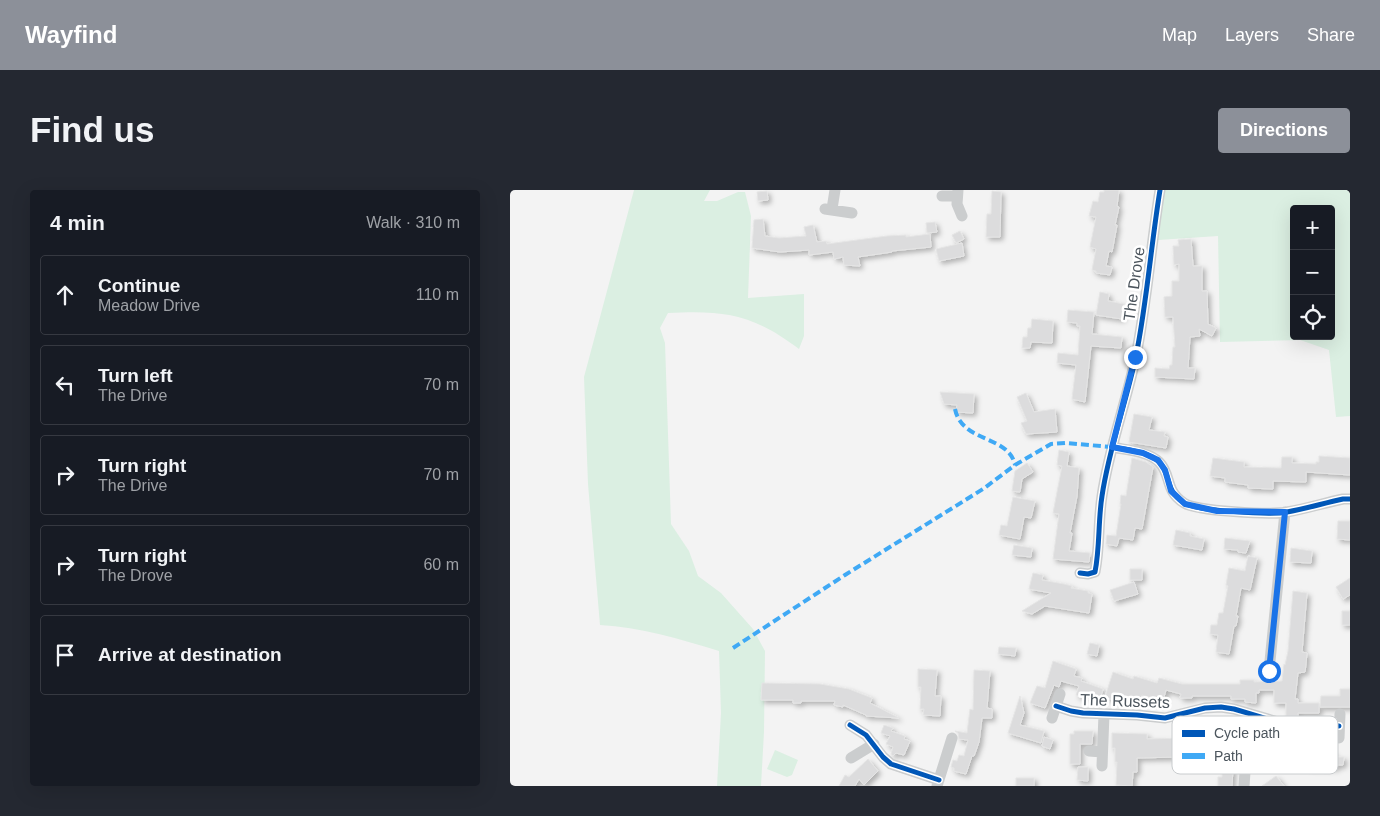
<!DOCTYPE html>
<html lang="en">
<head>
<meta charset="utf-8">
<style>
	:root { --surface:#171b24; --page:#242831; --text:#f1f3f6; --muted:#9ea1a6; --line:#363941; --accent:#8c9099 }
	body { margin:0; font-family:Helvetica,sans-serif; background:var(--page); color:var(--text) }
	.controls { position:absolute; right:15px; top:15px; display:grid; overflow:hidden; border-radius:5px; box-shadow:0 5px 20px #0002 }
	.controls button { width:45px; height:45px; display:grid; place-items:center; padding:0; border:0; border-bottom:1px solid var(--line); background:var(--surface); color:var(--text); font:25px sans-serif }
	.stop { position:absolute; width:15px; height:15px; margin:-11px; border:4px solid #1a73e8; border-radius:50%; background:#fff }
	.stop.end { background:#1a73e8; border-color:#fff; box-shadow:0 1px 5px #0008 }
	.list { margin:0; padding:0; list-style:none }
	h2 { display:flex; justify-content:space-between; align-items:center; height:65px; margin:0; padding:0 20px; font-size:21px }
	h2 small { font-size:16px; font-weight:400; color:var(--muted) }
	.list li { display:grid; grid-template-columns:32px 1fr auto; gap:15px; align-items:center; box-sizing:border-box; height:80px; margin:0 10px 10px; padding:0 10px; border:1px solid var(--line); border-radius:5px }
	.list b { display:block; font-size:19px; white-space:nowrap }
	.list p { margin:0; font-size:16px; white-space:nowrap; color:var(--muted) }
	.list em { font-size:16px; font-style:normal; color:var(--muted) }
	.icon { flex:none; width:28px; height:28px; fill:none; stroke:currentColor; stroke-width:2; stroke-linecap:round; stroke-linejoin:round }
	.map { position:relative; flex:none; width:840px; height:596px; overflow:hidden; border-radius:5px }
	header { display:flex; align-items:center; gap:30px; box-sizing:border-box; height:70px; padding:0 25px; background:var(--accent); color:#fff }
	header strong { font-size:24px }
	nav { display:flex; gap:28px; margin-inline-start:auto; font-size:18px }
	.intro { display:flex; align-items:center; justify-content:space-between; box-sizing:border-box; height:120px; padding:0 30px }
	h1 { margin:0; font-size:35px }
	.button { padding:12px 22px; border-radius:5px; background:var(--accent); color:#fff; font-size:18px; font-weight:700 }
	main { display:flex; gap:30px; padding:0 30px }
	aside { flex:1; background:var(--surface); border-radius:5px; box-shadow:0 5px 20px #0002 }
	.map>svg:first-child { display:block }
</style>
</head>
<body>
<header>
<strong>Wayfind</strong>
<nav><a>Map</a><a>Layers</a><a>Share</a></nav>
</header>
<div class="intro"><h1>Find us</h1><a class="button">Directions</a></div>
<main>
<aside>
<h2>4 min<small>Walk · 310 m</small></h2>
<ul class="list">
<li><svg class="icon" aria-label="ahead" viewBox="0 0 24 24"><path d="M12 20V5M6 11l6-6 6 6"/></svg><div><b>Continue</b><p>Meadow Drive</p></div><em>110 m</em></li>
<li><svg class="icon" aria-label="left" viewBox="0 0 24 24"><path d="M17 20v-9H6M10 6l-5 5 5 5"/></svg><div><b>Turn left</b><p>The Drive</p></div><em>70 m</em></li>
<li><svg class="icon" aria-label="right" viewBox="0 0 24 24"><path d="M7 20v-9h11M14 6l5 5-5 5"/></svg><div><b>Turn right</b><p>The Drive</p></div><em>70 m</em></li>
<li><svg class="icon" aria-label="right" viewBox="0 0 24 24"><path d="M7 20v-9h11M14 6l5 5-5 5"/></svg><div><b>Turn right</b><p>The Drove</p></div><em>60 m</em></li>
<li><svg class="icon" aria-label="arrive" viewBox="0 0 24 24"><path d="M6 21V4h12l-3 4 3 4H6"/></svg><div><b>Arrive at destination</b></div></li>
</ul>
</aside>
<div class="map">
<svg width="840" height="596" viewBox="0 0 840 596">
	<defs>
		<filter id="shadow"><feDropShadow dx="3" dy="3" stdDeviation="2.5" flood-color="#0004"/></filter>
	</defs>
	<rect width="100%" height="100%" fill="#f3f3f3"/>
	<path fill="#dbefe2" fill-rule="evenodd" d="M124,0h76l-6,11h13l21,-9h7l6,24 -3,82 56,-4v42l-5,13c-46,-35 -75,-39 -131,-36l-8,15 5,15 6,181 18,27 9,25 23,17 32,36 12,22 -1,81 -3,54h-44l4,-73 -2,-62c-39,-12 -79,-24 -119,-26l-12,-141 -4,-107z
		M654,0h186v226l-14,1 -7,-67 -29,-10 -80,2 -2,-106 -60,4zM784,19h37v127h-37z
		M265,560l23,10 -6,15 -5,2 -20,-8z"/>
	<path fill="#dcdcdd" stroke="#e5e5e5" filter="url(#shadow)" d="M594,0h15l-2,16 2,1 -4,18h2l-5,27 -3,-1 -3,15 6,1 -2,8 -14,-2v-2l-4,-1 4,-21 -6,-2 6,-30 -7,-1 4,-15 5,1 2,-10h4z
		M257,1l1,9 -10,1 -1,-9z
		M482,1l9,1 -1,45h-14l1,-23h4z
		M253,29l2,17 14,2 27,-2 -2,-9 9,-2 4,17 9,-1 1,3 60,-8 19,-1v2l24,-3 1,13 -39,4v1l-34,5 2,9 -16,-1 -1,-8 -9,2 -1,-7 -24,3v-5l-29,2 -28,-4 2,-28z
		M425,32l2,10 -10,1 -1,-10z
		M450,41l4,8 -8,4 -4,-8z
		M681,49l2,27h9v25h5l1,33 8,4 -4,8 -13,-7 1,7 -10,1 -2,31h7l-1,11 -39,-2v-9l14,1 1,-4h2l1,-18h2l-2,-30h-8l-1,-20 8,-1v-15h7v-17l-5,1 -1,-19h6l-1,-6z
		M452,53l2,13 -25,5 -3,-12z
		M590,102l9,2 -1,7 16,3 -2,15 -26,-4z
		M558,120l26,2 -2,22 30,3 -1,11 -30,-2 -6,56 -13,-3 4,-34 -19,-2 1,-10 20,2 2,-29h-3v-3l-10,-1z
		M522,129l21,2 -1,22 -21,-1 -1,6h-8l1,-11h4l1,-9h3z
		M430,202l34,2 -1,19 -17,-1 1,-7 -13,-1z
		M516,203l8,19 21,-3 2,23 -31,2 -5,-11 6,-2 -10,-24z
		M624,224l18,3 -3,13 16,2 -1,4 4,1 -2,11 -37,-6z
		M549,260l10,2 -2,14 12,2 -2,28 -7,37h2l-3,18 21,2 -1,9 -36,-3 6,-45 -6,-1 9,-47 -5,-1z
		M809,266l31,2v17l-44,-3v10l-33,-1v8l-25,-1v-3l-23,-3v-4l-15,-2 3,-18 31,4v5l37,1 1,-11h10v6l24,1v-2h3z
		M622,268l14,4 7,5 -11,62 -7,-1 -2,12 -14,-2 -2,8 -11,-2 1,-9 9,1 5,-32h-1l1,-9 5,1z
		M517,273l6,9 -11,7 -2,13 -8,-1 3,-20z
		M503,307l22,4 -4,17 -7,-1 -4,22 -21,-4 2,-10 6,1z
		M828,331h12v19l-13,-1z
		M666,340l14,3v3l14,3 -2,11 -29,-5z
		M715,348l25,3 -4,12 -8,-1v-2l-14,-1z
		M504,355l18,3 -1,9 -19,-2z
		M781,358l21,3 -1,12 -21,-1z
		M738,366l9,2 -7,32 -9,-2 -5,28h2l-2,10h-2l-5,28 -13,-2 2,-17 -8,-1 1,-9h6l2,-12h4l5,-27 -2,-1 3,-17 16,3z
		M620,379h12v11h-12z
		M523,383l10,2 -1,5 22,4 8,2 -1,2 17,3v2l4,1 -3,19 -44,-7 -13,8 -10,-3 29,-18 -22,-4z
		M840,388v17l-7,4 -7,-12z
		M624,392l4,12 -24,7 -4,-11z
		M783,401l14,2 -5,59 5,1 -1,11 -1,8 -7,1 -3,26h3v4h21v10h-21v3h-12v-13h-12v-13h-15v3h-3v10l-11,-1v-3h-14v-3h-39v2h-12l1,-4 -15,-4 -3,11 -21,-6 -2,7 -22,-7 -2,6 -11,-4 8,-25 20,7 1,-3 23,7 2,-5 23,6h58v-4h14v2l28,-1 2,-17 1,1 3,-14z
		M832,421h8v14h-8z
		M580,453l9,2 -2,11 -10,-2z
		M489,457l17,1 -1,8 -17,-2z
		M543,471l23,8 -2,7 8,2 -1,3 22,8 -4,14 -23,-8 3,-9 -18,-5 -2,6 -5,-2 -9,23 -15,-5 7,-17 8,2z
		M408,479l19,1 -2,26h6l-1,20 -17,-1 1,-6h-4l1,-22h-3z
		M464,480l16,1 -3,37 5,1v9h-10l-3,24 -5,14h-2l-6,18 -12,-3v-3l-3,-1 2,-7 4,1 2,-6 5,1 4,-16 -9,-1 -1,-6 -3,-2 12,2 3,-24 3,1z
		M252,493l58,1 29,5 23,9 -2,5 29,15 -33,-2v-1l-23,-10v2l-9,-2 1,-4h-34v2h-8v-3h-32z
		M830,499h10v18h-30l1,-11h19z
		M510,506l4,17 -4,12 24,6 -3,12 -33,-10z
		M374,535l9,3 -2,3 14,5 -1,3 6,2 -6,14 -8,-2 -3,3 -2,-2 2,-7 -7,-3 4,-8 -9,-3z
		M690,537v3l40,-1v7l-3,1v15l-3,-1 -2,35h-14v-9h4l1,-26h-3v-12h-20v8h-16v5h-7v5l-40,1v14h-4l-1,14 -16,-1 1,-23h-2v-14h-3v-15l35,1v5l38,-1v-3h5v-7z
		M564,541h19l-1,13h-12v20h-10v-30h4z
		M534,547l9,3 -3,9 -8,-3z
		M760,547h12v7h35v-5h12v13h5v5h10l-1,8h-7v3l-29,-1v-11h-22v2h-16z
		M358,569l10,12 -14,14 -5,-6 -4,7h-16l6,-11 4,2z
		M568,577h10v14l-11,-1z
		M766,586l8,10h-22z
		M506,588h18v8h-18z"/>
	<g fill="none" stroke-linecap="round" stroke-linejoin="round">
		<path stroke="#cbcdce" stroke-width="11" d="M448,0l-1,14 5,12
			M432,6h14
			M315,19l27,4
			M322,19l3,-19
			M602,257c14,3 36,4 47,15 13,13 5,28 25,41 12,8 87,12 103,9 18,-3 37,-9 56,-13h7
			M570,383l8,1 7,-2c5,-25 3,-51 7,-76 7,-48 24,-93 34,-140 11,-55 15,-111 24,-166
			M759,481l16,-159
			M546,516l15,5 12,2 54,2 28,3 40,-10 16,-1 13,2 54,16 51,1
			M542,528l8,-24
			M340,535l16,10 17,22 8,7 48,16
			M829,548l1,-24
			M579,561l13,1
			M341,568l23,-14
			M592,576l2,-52
			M427,596l15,-48
			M734,596l2,-28 11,-42"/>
		<path stroke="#3fa9f5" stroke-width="4" stroke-dasharray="8 4" stroke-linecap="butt" d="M445,219c7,34 54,26 60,56
			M223,458l112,-73 138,-86 32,-24 36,-21 14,-1 47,4"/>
		<defs>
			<path id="cycleway" d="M602,257c14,3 36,4 47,15 13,13 5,28 25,41 12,8 87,12 103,9 18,-3 37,-9 56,-13h7
				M570,383l8,1 7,-2c5,-25 3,-51 7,-76 7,-48 24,-93 34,-140 11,-55 15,-111 24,-166
				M546,516l15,5 12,2 54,2 28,3 40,-10 16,-1 13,2 54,16 51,1
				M340,535l16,10 17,22 8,7 48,16"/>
		</defs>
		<use href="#cycleway" stroke="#fff" stroke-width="8"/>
		<use href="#cycleway" stroke="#0057b8" stroke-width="5"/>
	</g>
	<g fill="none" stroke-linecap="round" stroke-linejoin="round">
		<path stroke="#1a73e8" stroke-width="6" d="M625,167l-23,90 31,6 15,7 7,10 6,21 14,13 32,7 68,1 -16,159"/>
	</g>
	<g text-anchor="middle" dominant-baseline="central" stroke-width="5" stroke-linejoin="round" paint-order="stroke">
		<g font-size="16" fill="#4c555d" stroke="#fff">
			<text transform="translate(624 94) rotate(-82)">The Drove</text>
			<text transform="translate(615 511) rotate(2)">The Russets</text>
		</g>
	</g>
	<rect x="662" y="526" width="166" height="58" rx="8" fill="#fff" stroke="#c9ccce" stroke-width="1"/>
	<rect x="672" y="540" width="23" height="7" fill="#0057b8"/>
	<rect x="672" y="563" width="23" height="6" fill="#3fa9f5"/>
	<g font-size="14" fill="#4c555d">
		<text x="704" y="548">Cycle path</text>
		<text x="704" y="571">Path</text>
	</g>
</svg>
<div class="controls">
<button>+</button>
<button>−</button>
<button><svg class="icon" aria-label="locate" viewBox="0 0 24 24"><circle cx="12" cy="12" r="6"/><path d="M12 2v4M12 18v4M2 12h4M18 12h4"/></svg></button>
</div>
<div class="stop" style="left:759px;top:481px"></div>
<div class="stop end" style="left:625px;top:167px"></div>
</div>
</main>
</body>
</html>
